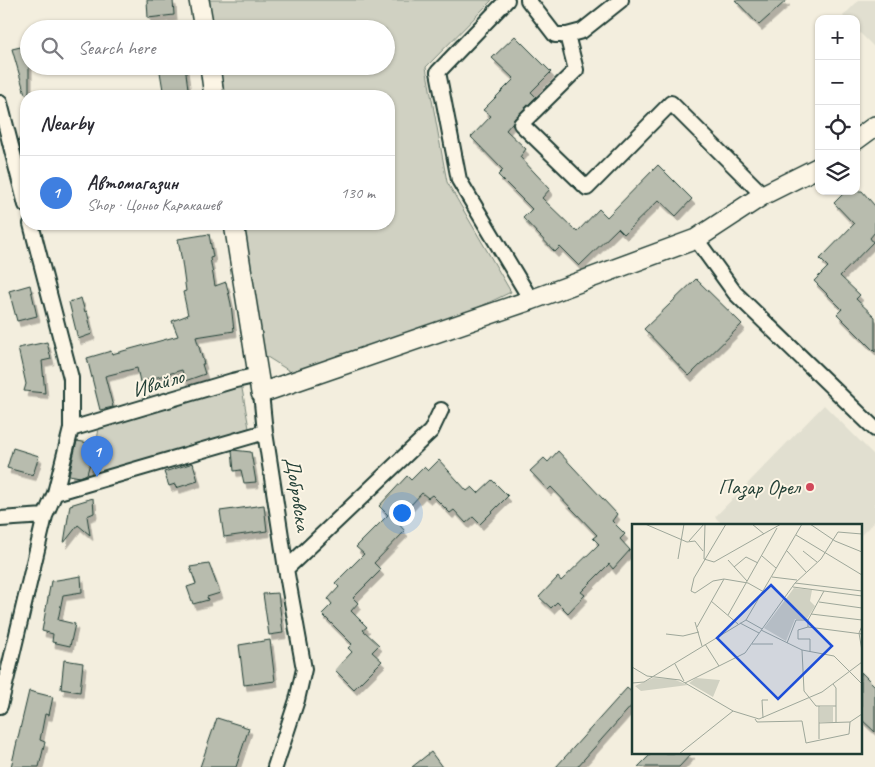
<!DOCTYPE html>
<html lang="en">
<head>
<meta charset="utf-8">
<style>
	:root { --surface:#fff; --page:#f2f2f3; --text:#2b2b33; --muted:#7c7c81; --line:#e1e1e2; --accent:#d1495b }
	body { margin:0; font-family:Caveat,sans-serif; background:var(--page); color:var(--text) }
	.controls { position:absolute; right:15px; top:15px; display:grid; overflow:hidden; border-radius:10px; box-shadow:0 1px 4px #0004 }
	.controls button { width:45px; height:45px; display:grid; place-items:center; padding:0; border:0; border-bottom:1px solid var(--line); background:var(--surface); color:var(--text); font:25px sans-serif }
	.you { position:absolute; left:401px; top:512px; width:18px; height:18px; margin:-12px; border:4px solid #fff; border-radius:50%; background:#1a73e8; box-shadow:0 0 0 8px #1a73e833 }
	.badge { display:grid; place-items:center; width:32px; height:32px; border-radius:50%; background:var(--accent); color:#fff; font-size:16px; font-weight:700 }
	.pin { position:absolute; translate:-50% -41px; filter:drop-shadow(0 1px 2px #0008) }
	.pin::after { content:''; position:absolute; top:26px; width:18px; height:15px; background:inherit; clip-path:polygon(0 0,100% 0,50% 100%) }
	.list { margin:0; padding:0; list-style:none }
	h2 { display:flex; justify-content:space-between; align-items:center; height:65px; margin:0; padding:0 20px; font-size:21px }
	h2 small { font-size:16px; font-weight:400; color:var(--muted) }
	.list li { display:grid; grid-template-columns:32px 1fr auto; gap:15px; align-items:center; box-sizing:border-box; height:75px; padding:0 20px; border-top:1px solid var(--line) }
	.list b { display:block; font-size:19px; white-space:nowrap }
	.list p { margin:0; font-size:16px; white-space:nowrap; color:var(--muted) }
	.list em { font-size:16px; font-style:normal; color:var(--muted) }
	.icon { flex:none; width:28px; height:28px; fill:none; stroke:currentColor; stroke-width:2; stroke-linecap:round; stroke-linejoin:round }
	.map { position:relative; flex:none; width:875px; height:767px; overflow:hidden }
	.search { position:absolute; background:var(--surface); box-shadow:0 1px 4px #0004; left:20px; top:20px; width:375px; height:55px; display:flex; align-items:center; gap:12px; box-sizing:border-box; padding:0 18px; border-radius:28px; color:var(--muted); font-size:19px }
	.panel { position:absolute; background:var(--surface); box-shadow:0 1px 4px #0004; left:20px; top:90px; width:375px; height:140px; border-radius:20px }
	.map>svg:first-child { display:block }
</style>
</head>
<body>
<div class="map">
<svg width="875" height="767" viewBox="0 0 875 767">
	<defs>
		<filter id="shadow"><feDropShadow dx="3" dy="5.5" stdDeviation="0" flood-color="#0004"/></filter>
	</defs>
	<rect width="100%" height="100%" fill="#f3eede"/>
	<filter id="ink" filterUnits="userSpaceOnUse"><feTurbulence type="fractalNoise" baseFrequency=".02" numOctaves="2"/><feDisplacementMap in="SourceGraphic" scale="10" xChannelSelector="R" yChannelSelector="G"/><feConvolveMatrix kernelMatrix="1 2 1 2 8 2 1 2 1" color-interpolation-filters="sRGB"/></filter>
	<g filter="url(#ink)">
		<path fill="#e1dfd0" d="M859,0h16v48l-19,-19v-10h-10l-3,-3z
			M824,405l51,51v65l-14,14v-9h-137l-9,-9z"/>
		<path fill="#d0d1c2" stroke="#78877b" d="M209,0h283l-66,67 21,115 64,110 -74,35 -146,45 -27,-17 -20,-131h145v-128h-165l-5,-30h167v-37h-172z
			M241,383l8,45 -158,49 8,-49z"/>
		<path fill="#b8bcae" stroke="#1f3d34" filter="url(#shadow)" d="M147,0h26l1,15 -26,3z
			M735,0h52l-28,25z
			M515,36l36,36 -20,20 5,5 -21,21 -3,5 -6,7 20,19 -6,8 30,32 -8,9 35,34 22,-23 8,8 51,-52 34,34 -16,17 -17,-16 -35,34 -6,-6 -39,38 -19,-19 -5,5 -32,-34 9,-9 -34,-34 5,-5 -32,-33 20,-21 -8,-6 31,-31 -22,-21z
			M29,45v48l-4,1 -13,-45z
			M159,66h26l4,30h-25z
			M846,191h16l13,15v26l-5,6 3,4 -33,34 20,19 -4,4 19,18v35l-38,-38 5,-5 -28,-28 14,-14 -8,-8 34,-35 -20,-21z
			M209,234l4,23 -3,1 5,28 11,-4 5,22 3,27 -38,6 8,27h-2l3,10 -20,7 -3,-11 -42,12 -3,-14 -32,8 8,31 -13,3 -13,-52 24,-7 1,3 66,-18 -6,-15 16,-6 -5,-23 3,-1 -4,-29 -4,-23z
			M696,279l46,45 -53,52 -45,-47z
			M30,285l7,31 -20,5 -8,-30z
			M81,298l4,14 2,-1 5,23 -14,5 -9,-37z
			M47,342l4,17 -9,2 3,32 -21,-2 2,-7 -8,-36z
			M77,441l18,3 -8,30 -7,3 -11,-2z
			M13,448l26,8 -6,19 -26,-7z
			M233,450l18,2 5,30 -12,1 -3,-13 -7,1 -2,-20z
			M558,451l59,63 -5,7 13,13 -5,5 10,11 -17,19 -4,-5 -28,28 4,3 -17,18 -11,-11 -6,6 -12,-11 19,-20 3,4 38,-37 -6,-6 4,-3 -46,-48 -3,3 -18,-19 14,-13 4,4z
			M439,460l28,31 5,-4 6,6 14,-13 16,16 -28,28 -7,-7 -7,6 -12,-13 -4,3 -18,-18 -4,3 -6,-5 -26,28 9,10 -31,32 7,7 -28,28 5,5 -7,8 16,16 -4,3 16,15 -7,7 10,9 -28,28 -19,-19 17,-18 -4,-4 4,-4 -30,-30 10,-10 -4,-5 11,-12 -4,-4 29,-29 -8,-7 32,-32 -9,-9 28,-30 4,4 13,-13 4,4z
			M193,463l5,18 -22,7 -1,-4 -6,2 -5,-14z
			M93,498l1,15 -7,3 3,19 -12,-10 -14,18 6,-38z
			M264,505l3,26 -43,6 -4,-26z
			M209,564l11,29 -13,4 1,3 -15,4 -6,-17 9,-3 -6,-17z
			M81,576l1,16 -19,3 -5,25 17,4 -5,22 -18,-4 1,-8 -11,-3 9,-50z
			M278,593l5,40 -14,2 -6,-41z
			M270,640l5,41 -31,4 -5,-40z
			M64,660l19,3 -3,29 -19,-3z
			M861,672l14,14v46l-14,-13z
			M627,688l7,6v9l-57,64h-21z
			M29,691l24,6 -4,18 -4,-1 -5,26 5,2 -6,25h-28z
			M217,718l32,10 -13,39h-36z
			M431,752l11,15h-30z
			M652,753h40l-13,14h-41z"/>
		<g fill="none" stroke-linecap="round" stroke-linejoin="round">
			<defs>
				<path id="street" d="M507,0l-69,72 21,108 72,120
					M528,0l27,35h12l15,-4 39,-31
					M567,35l9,35 -55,54 66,64 84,-85 92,92
					M0,103l26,102
					M696,239l39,54 140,136
					M261,393l4,39 21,137 18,100 -7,31 -22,67
					M71,429l161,-48 26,-6
					M55,493l210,-61
					M0,519l45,-3
					M286,569l145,-138 10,-21
					M0,706l45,-190 10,-23 16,-64v-51l-40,-154"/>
				<path id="secondary" d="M199,0l5,29
					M210,66l4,30
					M856,140l19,-14
					M234,224l27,169 270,-93 165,-61 67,-44 56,-28"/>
			</defs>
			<use href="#street" stroke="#1f3d34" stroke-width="18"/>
			<use href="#secondary" stroke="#1f3d34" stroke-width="22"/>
			<use href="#street" stroke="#fcf5e5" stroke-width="14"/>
			<use href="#secondary" stroke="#fcf5e5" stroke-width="19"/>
		</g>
	</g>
	<circle fill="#d1495b" stroke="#fcf5e5" stroke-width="2" cx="810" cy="487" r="5"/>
	<g text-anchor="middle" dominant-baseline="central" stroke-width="4" stroke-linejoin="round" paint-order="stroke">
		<g font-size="21" fill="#1f3d34" stroke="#fcf5e5">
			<text transform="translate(158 383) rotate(-17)">Ивайло</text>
			<text transform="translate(298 494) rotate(81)">Добровска</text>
		</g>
		<g font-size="21" fill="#1f3d34" stroke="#fcf5e5" text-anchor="end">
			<text x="800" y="487">Пазар Орел</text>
		</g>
	</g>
	<g transform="translate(632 524)">
		<rect width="230" height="230" fill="#f3eede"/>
		<path d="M162,64l18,2 -2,11 5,5 -8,13h-12l-9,22 -22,-13zM21,154l20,1 15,6 -47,6 -6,-5zM64,154l24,2 -7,17 -24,-14zM188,183h13v15h-13z" fill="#d0d1c2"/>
		<path fill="none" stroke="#9ea79a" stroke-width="1" d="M13,0l42,18 8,-1 8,10M73,0l-1,35 10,3 67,-38M94,0l-32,54 -3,13 4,2 18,-12 11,-2 24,4 16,9M120,0l12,10M178,0l25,17 27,11M164,11l66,40M57,17l15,-17M155,27l19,21M171,27l14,11M130,32l14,12M46,35l6,-35M96,36l19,21M102,43l12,-10 12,6M140,53l25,3M163,59l67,8M161,63l69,9M79,77l27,23M187,78l43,6M179,90l51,6M96,91l49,-87M114,96l16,9M63,98l7,24M108,99l19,10M230,102l-3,7 3,18M65,103l27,-48M176,103l54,7M176,103l-10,3v9h12v13M176,103v-7l16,-29M129,106l41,20 32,6 28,28M34,110l17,2 16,-4M155,119l9,-23h12M73,120l14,22M120,120h21M170,126l2,41 12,15h20M43,140l9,17M0,143l15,9 33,4 53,31 26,8 63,-27 40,-30M0,159l12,-1 102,-62 56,-96M53,159l60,-30 50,-70 26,-24 17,-27 24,2M201,160l3,4v35M187,182v33M131,194l-1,-18h6M123,195l2,3 45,-1 4,22 43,-9 1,-12 12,-8M187,199l31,-1M47,230l54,-43"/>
		<path fill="#1d4ed8" fill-opacity="0.15" stroke="#1d4ed8" stroke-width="2.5" d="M139,61l61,61 -54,53 -61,-61z"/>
		<rect width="230" height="230" fill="none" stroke="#1f3d34" stroke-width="2.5"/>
	</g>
</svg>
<div class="controls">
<button>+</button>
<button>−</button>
<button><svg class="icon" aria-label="locate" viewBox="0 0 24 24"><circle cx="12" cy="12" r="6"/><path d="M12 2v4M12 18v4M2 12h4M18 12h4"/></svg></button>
<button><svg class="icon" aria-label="layers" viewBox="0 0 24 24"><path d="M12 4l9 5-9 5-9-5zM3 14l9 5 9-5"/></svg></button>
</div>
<div class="you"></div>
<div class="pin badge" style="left:97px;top:477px;background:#3f7fe0">1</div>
<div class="search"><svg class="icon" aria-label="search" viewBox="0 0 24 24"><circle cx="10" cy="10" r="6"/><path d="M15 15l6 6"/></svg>Search here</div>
<section class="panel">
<h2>Nearby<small></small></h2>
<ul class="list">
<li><span class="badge" style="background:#3f7fe0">1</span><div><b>Автомагазин</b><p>Shop · Цоньо Каракашев</p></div><em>130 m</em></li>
</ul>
</section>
</div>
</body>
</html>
